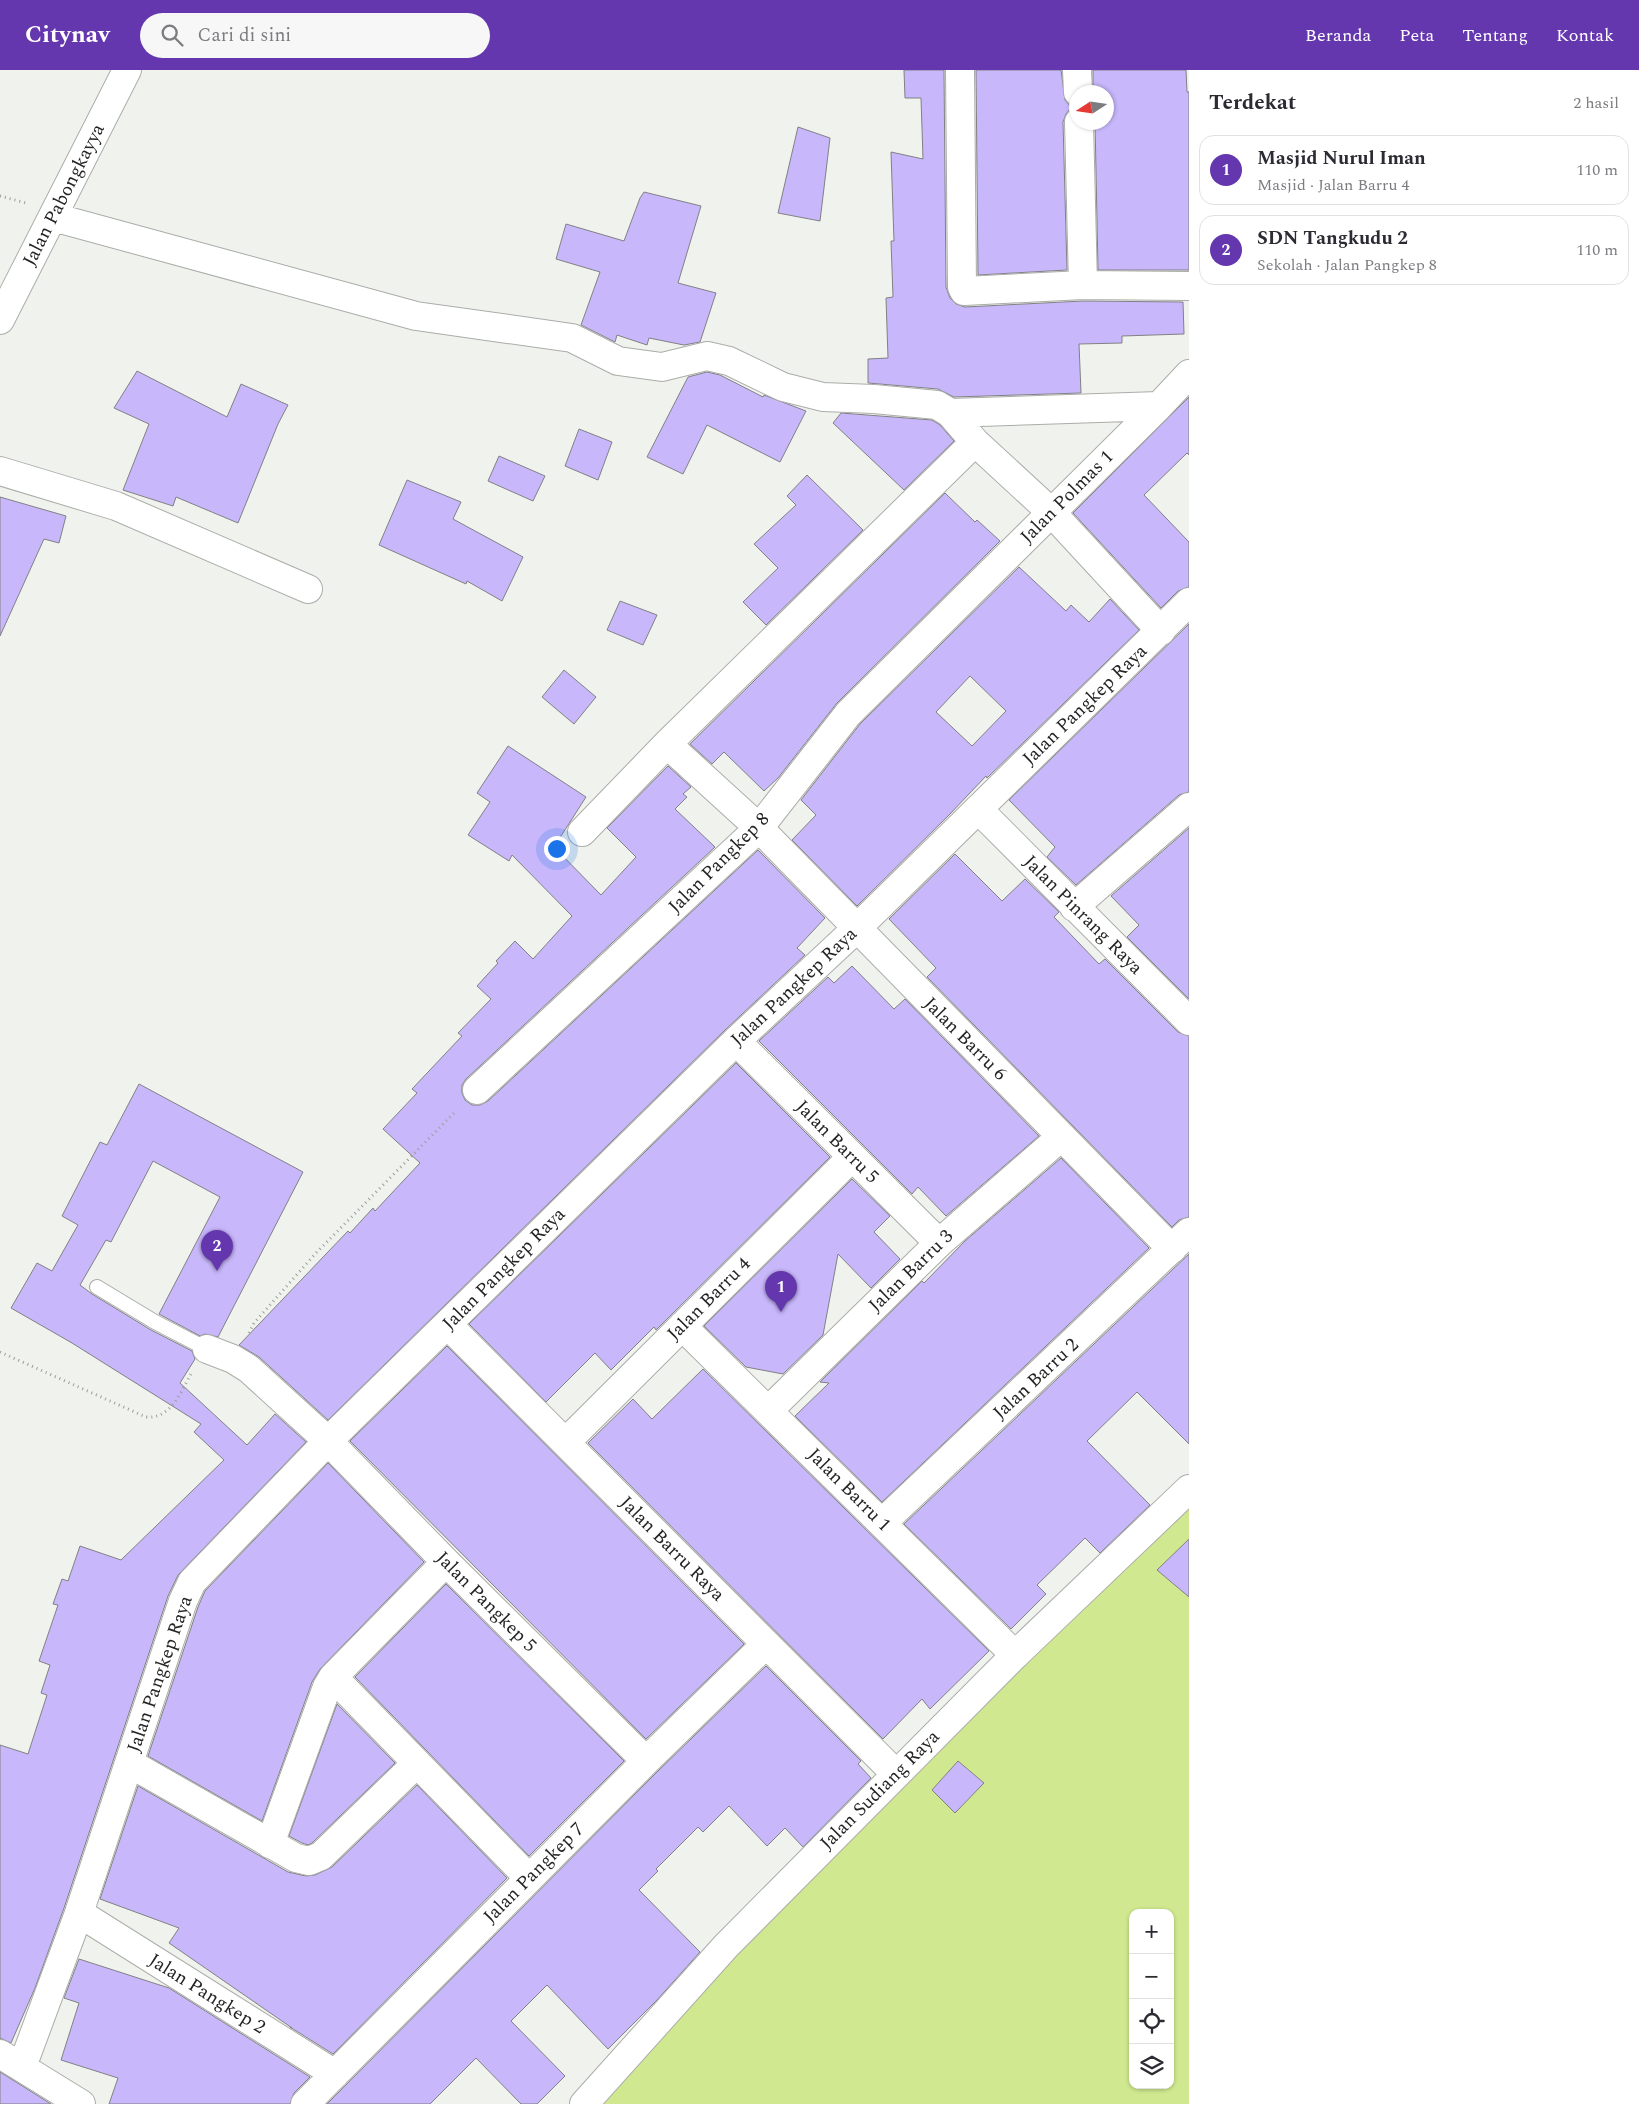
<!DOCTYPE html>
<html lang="id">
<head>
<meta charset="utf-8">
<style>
	:root { --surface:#fff; --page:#f7f7f7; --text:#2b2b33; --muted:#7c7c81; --line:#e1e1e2; --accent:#6537af }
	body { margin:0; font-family:Spectral,serif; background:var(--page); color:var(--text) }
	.controls { position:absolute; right:15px; bottom:15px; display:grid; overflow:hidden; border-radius:10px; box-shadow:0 1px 4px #0004 }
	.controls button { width:45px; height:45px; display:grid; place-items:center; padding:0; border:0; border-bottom:1px solid var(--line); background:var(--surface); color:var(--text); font:25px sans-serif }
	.compass { position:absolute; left:1069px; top:15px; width:45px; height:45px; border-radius:50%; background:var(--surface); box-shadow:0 1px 4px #0004; rotate:258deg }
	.you { position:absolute; left:556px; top:778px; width:18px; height:18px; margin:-12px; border:4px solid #fff; border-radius:50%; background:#1a73e8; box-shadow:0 0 0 8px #1a73e833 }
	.badge { display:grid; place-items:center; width:32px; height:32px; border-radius:50%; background:var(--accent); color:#fff; font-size:16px; font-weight:700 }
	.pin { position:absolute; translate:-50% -41px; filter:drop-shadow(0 1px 2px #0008) }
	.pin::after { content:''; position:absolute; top:26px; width:18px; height:15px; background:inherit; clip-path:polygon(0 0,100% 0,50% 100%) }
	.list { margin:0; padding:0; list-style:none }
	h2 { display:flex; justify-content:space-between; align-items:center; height:65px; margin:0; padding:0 20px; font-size:21px }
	h2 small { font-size:16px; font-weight:400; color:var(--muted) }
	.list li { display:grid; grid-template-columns:32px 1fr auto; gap:15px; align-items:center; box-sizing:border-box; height:70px; margin:0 10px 10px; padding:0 10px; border:1px solid var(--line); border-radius:15px }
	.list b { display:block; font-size:19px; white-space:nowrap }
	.list p { margin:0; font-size:16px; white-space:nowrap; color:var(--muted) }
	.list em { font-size:16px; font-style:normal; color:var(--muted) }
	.icon { flex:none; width:28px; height:28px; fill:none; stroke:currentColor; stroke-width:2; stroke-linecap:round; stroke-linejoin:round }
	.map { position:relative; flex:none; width:1189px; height:2034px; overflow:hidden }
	header { display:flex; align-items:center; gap:30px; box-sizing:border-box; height:70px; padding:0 25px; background:var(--accent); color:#fff }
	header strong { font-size:24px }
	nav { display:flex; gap:28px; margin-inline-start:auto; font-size:18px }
	.search { width:350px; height:45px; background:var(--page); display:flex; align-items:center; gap:12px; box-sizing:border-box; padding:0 18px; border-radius:28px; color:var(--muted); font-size:19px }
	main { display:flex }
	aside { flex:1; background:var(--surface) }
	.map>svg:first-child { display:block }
</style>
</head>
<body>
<header>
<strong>Citynav</strong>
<div class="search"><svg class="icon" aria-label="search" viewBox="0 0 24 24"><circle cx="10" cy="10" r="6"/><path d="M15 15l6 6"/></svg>Cari di sini</div>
<nav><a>Beranda</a><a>Peta</a><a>Tentang</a><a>Kontak</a></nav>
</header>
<main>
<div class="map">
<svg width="1189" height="2034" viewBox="0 0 1189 2034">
	<rect width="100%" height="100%" fill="#f0f2ed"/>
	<path fill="#d0e990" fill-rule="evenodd" d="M1189,1419v615h-605zM1133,1843h37v172h-37z"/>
	<path fill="#c8b7fb" stroke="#818184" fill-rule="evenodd" d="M904,0h40l2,217 4,11 6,6 9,3 118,-6 100,1 1,32 -62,2v7l-43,1 2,49 -127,4 -16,-8 -70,-6v-24l20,-1 -2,-60 7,-1 -2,-56h3l-3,-89 32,7 -2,-61h-16z
		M976,0h85l4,30 5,6 6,1 -6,2 -4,5 -3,8 4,148 -89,5z
		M1093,0h93l1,22h2v178h-91l-3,-148h11v-30h-13z
		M798,57l32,11 -10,83 -42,-8z
		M644,122l57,14 -23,77 38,10 -16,49 -16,3 -35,-7 -2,7 -30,-10 -2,7 -34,-17 19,-53 -44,-13 10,-35 58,17 16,-43z
		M137,301l90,46 14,-33 47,21 -10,19 -40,99 -62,-26 -3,9 -50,-16 26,-66 -35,-16z
		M707,302l13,3 43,22 1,-2 42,16 -26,51 -73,-37 -24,49 -36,-17 41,-80z
		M1189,327v58l-2,-2 -43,42 45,47v45l-11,4 -17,17 -88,-95z
		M841,343l91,7 8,5 14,16 -50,49 -71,-67z
		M579,359l33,13 -14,38 -33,-14z
		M499,386l46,20 -12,25 -45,-20z
		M807,405l56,55 -97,95 -23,-23 35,-34 -24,-24 42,-39 -9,-9z
		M407,410l54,22 -8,17 70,38 -21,44 -35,-20 -1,3 -87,-39z
		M945,423l30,29 2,-2 23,21 -163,162 -59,75 -14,13 -40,-39 -12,12 -22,-20z
		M0,427l66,19 -7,27 -15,-4 -44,97z
		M1019,497l47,44 5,-6 18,17 21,-23 29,31 -152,148 -1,-2 -36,38 -93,92 -65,-66 24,-25 -15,-15 59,-76zM970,606l36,35 -34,35 -36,-34z
		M620,531l37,14 -14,30 -36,-15z
		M1189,554v168l-10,3 -103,90 -29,-28 8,-10 -46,-47z
		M564,600l32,27 -22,27 -32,-27z
		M508,676l78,51 -32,50 47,48 35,-38 -29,-29 61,-62 23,21 -8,7 4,3 -12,12 40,38 -249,232 -4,6v8l3,7 7,5h8l8,-4 270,-251 67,68 -28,30 8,7 -80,75 -397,390 -69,-63 -20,-12 109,-114 2,2 23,-25 2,3 45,-48 -37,-34 34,-36 -5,-4 50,-53 -4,-3 33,-34 -14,-13 21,-23 -2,-2 19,-20 18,18 39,-43 -60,-61 -3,6 -41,-26 22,-33 -13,-9z
		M1189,758v171l-62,-62 12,-12 -28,-29z
		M955,784l47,47 23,-22 34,33 -5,5 45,47 6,-5 73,73 11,4v181l-10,3 -7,7 -245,-250 9,-9 -47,-49z
		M852,896l42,43 11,-10 134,137 -93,80 -28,-29 -6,7 -153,-153 69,-64 6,6z
		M736,993l94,94 -174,173 -2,-3 -43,43 -16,-17 -49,49 -77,-78z
		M139,1014l164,88 -85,165 -13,-3 -5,2 -41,-22 61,-117 -67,-36 -42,81 -5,-2 -26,45 12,9 59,36 41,21 3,8 -15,24 67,62 28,-31 31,28 -128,133 -10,21 -104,312 -29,80 -24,55 -11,-5v-293l28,9 19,-59 -6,-2 9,-28 -11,-4 19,-56 -5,-1 9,-25 6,2 12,-35 41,14 103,-100 -30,-28 7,-8 -129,-81 -61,-35 26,-45 15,8 26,-46 -16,-9 38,-74 7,3z
		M1061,1088l88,90 -267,254 -87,-86 34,-33 -9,-1 102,-101 2,2 41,-42z
		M852,1109l38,37 -16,16 26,27 -29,29 -33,-34 -15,81 -40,39 -37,-7 -42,-41z
		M1189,1184v190l-52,-52 -50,49 63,64 -50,48 -15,-15 -48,47 9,9 -35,35 -107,-105z
		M447,1276l297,298 -98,95 -296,-298z
		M703,1299l286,282 -59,58 -8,-10 -39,40 -295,-296 45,-44 19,20z
		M328,1393l96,99 -104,107 -8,13 -50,139 -114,-65 50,-149 7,-16z
		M1189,1469v58l-32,-27z
		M446,1514l178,177 -95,95 -174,-179z
		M766,1596l95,95 -3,3 13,14 -68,69 -18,-19 -18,18 -38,-40 -26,26 -5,-5 -42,42 2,2 -19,19 61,62 -43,48 -49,49 -61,-64 -36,36 54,55 -28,28h-16l-45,-46 -46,46h-103l330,-332z
		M337,1634l58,59 -83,80 -4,2 -6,-2 -13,-7z
		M958,1691l26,22 -29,30 -23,-23z
		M417,1715l90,93 -174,176 -43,-27 2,1 -123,-85 10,-15 -79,-29 38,-113 150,86 18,4 9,-1 17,-8z
		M79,1889l90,29 141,89 -16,16 -4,11h-181l9,-26 -57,-18 18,-57 -15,-5z
		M0,2002l51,32h-51z"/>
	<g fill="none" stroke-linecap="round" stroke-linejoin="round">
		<defs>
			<path id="lane" d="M97,1217l58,35 52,27"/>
			<path id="street" d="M960,0l2,217 2,4 119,-6
				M1077,0l1,22
				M1079,52l4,163 106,1
				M53,147l363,99 156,22 46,23 44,6 45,-11 22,5 54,26 40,10 51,2 63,6 13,8 25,29 76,70 110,119
				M0,250l127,-250
				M950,343l209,-7
				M0,401l116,35 192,83
				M667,674l92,84 413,421
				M978,739l211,212
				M582,762l85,-88 308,-302
				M1074,837l115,-100
				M736,971l203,202
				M477,1020l282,-262 89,-114 311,-308 30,-32
				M448,1255l448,449
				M682,1256l333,329
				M207,1279l26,10 16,10 79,72 118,121 200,199
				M768,1341l171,-168 122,-106
				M566,1372l286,-285
				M882,1453l307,-291
				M333,1607l196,201
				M129,1693l167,95 13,3 12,-5 95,-92
				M270,1774l57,-157 6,-10 113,-115
				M79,1843l256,161
				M0,1984l81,50
				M22,1997l57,-154 104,-312 9,-19 136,-141 408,-400 120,-112 333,-327
				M305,2034l341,-343 120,-117"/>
			<path id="secondary" d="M584,2034l142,-158 289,-291 174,-166"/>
		</defs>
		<use href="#lane" stroke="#abada9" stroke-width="16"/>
		<use href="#street" stroke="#abada9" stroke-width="30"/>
		<use href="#secondary" stroke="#abada9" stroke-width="30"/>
		<path stroke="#9d9e9b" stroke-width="3" stroke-dasharray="1 4" stroke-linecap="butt" d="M0,126l26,7
			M249,1263l5,-10 62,-70 140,-142
			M0,1282l146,65c25,2 34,-24 45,-43"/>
		<use href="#lane" stroke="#fff" stroke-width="14"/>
		<use href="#street" stroke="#fff" stroke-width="28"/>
		<use href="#secondary" stroke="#fff" stroke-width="28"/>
	</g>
	<g text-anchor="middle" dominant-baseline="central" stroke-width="4" stroke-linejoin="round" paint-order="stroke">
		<g font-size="19" fill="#242423" stroke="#fff">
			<text transform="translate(64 125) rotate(-63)">Jalan Pabongkayya</text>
			<text transform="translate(1067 427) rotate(-45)">Jalan Polmas 1</text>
			<text transform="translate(1085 635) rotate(-44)">Jalan Pangkep Raya</text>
			<text transform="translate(719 793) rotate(-45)">Jalan Pangkep 8</text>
			<text transform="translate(1083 845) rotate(45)">Jalan Pinrang Raya</text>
			<text transform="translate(794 917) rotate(-43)">Jalan Pangkep Raya</text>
			<text transform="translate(965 969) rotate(45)">Jalan Barru 6</text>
			<text transform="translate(837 1072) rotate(45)">Jalan Barru 5</text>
			<text transform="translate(504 1199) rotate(-45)">Jalan Pangkep Raya</text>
			<text transform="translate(911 1201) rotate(-44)">Jalan Barru 3</text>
			<text transform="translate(709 1229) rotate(-45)">Jalan Barru 4</text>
			<text transform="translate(1036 1309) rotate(-43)">Jalan Barru 2</text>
			<text transform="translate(849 1420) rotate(45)">Jalan Barru 1</text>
			<text transform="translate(672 1479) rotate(45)">Jalan Barru Raya</text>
			<text transform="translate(486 1532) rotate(45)">Jalan Pangkep 5</text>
			<text transform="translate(160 1604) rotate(-71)">Jalan Pangkep Raya</text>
			<text transform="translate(880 1720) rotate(-45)">Jalan Sudiang Raya</text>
			<text transform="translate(534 1803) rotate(-45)">Jalan Pangkep 7</text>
			<text transform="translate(207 1924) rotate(32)">Jalan Pangkep 2</text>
		</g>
	</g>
</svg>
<div class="controls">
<button>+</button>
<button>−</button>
<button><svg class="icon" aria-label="locate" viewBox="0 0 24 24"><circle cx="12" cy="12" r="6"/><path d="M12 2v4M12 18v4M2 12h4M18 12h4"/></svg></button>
<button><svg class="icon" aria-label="layers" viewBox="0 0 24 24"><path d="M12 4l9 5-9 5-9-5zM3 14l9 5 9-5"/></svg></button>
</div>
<svg class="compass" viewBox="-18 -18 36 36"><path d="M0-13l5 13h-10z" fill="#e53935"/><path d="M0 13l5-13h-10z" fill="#7c7c81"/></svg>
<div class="you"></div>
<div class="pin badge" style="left:781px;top:1242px">1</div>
<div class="pin badge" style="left:217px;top:1201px">2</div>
</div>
<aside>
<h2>Terdekat<small>2 hasil</small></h2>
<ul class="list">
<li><span class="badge">1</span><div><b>Masjid Nurul Iman</b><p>Masjid · Jalan Barru 4</p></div><em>110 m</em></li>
<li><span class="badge">2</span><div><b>SDN Tangkudu 2</b><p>Sekolah · Jalan Pangkep 8</p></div><em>110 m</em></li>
</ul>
</aside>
</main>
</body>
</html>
